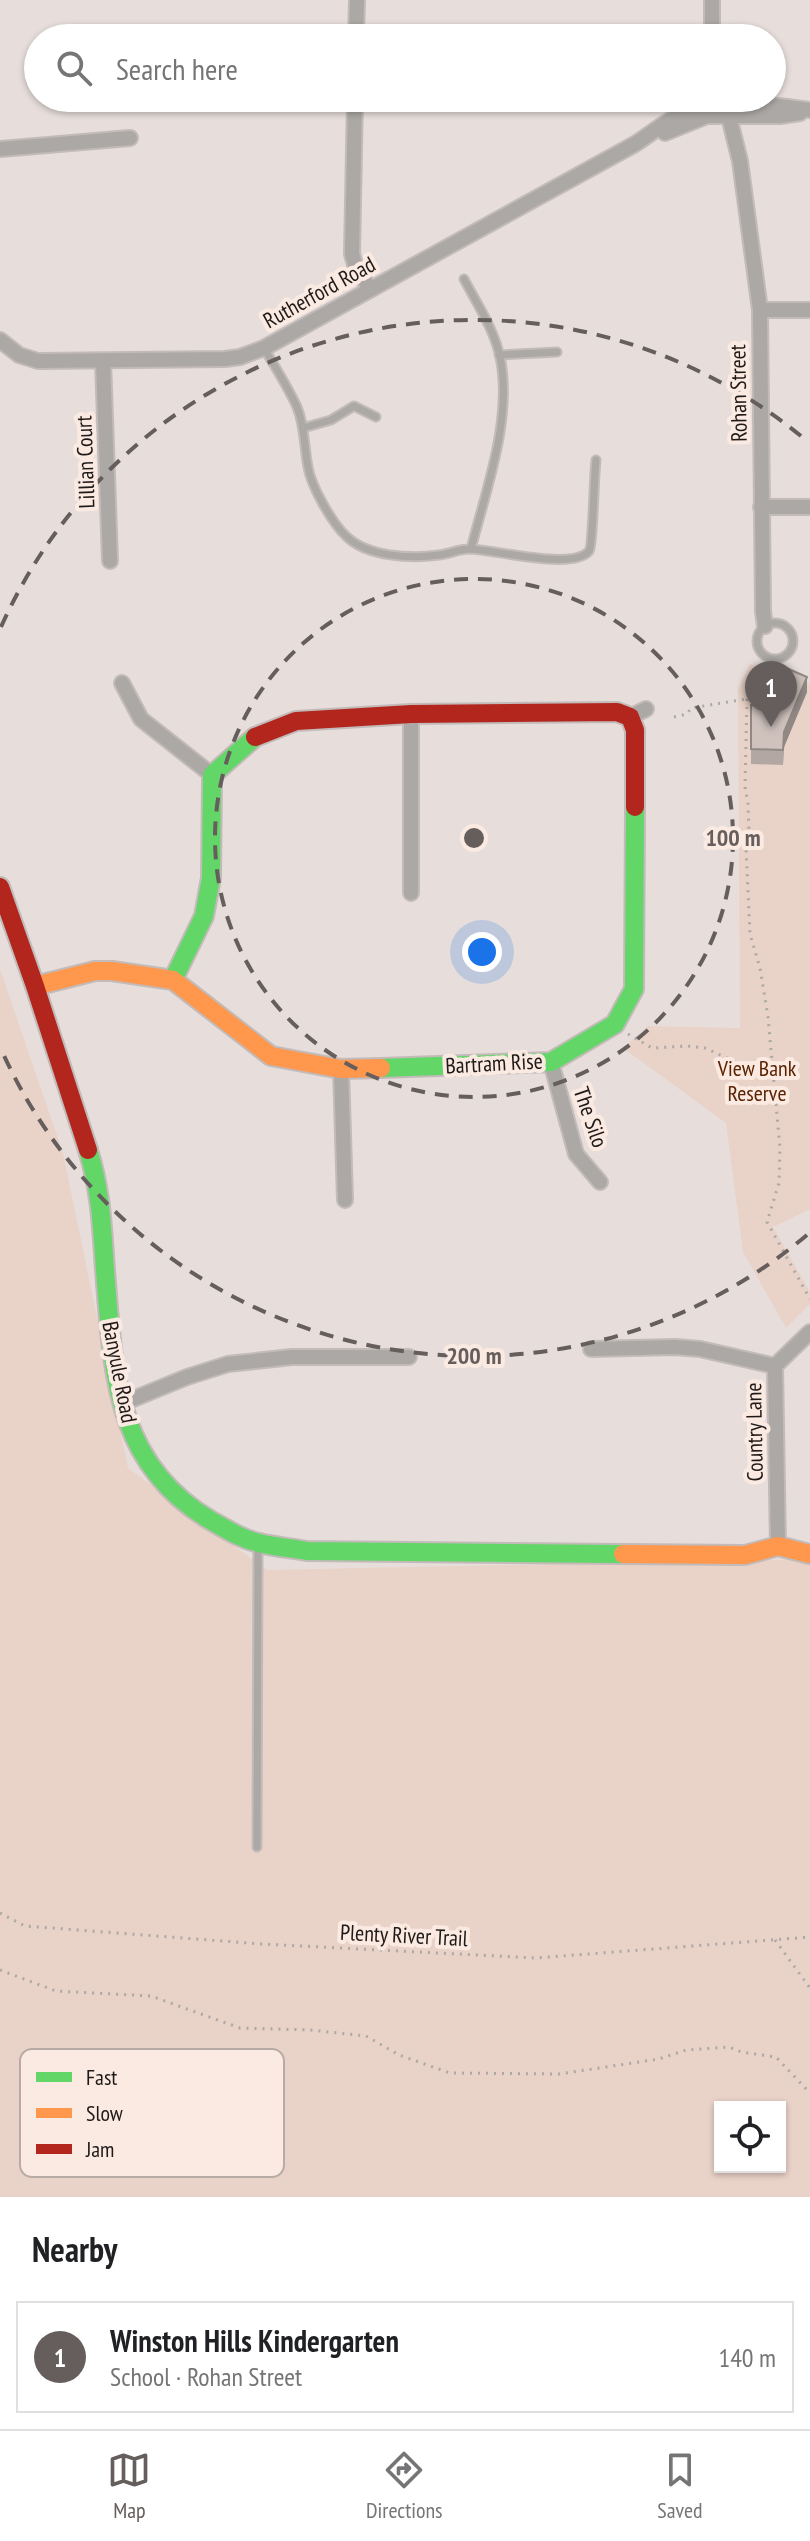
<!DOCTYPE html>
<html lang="en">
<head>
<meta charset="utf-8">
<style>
	:root { --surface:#fff; --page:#f6f6f6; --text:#202124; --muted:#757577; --line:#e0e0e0; --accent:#655e5c }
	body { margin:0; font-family:"PT Sans Narrow",sans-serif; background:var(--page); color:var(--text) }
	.controls { position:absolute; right:24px; bottom:24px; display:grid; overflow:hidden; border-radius:0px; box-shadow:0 2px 6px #0004 }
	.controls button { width:72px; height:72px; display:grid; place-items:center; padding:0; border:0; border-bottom:2px solid var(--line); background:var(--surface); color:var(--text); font:40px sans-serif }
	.you { position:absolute; left:482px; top:952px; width:28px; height:28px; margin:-20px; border:6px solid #fff; border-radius:50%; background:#1a73e8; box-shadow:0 0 0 12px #1a73e833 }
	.badge { display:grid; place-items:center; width:52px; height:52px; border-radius:50%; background:var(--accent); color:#fff; font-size:26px; font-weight:700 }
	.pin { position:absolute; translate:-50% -66px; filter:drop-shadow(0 2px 4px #0008) }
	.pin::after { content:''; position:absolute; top:42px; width:28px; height:24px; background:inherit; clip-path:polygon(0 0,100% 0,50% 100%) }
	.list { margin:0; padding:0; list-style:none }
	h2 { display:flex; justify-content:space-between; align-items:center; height:104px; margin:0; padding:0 32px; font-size:34px }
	h2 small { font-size:26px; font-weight:400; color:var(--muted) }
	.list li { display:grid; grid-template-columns:52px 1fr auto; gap:24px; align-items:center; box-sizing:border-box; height:112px; margin:0 16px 16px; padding:0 16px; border:2px solid var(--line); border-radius:0px }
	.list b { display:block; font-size:30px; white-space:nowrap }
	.list p { margin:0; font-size:26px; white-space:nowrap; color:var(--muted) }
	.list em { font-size:26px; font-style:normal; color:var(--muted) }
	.icon { flex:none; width:44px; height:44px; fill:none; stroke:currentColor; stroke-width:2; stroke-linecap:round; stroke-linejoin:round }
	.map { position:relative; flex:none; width:810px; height:2197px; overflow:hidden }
	.search { position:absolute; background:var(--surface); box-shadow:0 2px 6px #0004; left:24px; right:24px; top:24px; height:88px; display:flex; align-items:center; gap:20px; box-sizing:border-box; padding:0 28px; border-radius:44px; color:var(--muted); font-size:30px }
	.sheet { height:232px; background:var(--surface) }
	nav { display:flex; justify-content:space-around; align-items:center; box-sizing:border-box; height:112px; border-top:2px solid var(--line); background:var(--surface); font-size:22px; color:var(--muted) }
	nav a { display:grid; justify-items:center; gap:4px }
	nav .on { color:var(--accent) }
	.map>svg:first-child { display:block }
</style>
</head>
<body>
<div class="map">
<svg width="810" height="2197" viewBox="0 0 810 2197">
	<rect width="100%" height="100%" fill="#e7dedb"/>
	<path fill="#e9d2c7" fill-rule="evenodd" d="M750,664l31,8 29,12v525l-37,18 37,65v12l-24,24 -43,-76 -17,-129 -103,-75 25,-22 92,2 -2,-339z
		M0,969l63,184 65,315 139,102 543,-11v638h-810zM720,2107h60v60h-60z"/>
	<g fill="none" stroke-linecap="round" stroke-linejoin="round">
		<defs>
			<path id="lane" d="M464,279c13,25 30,50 36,78 13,60 -14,133 -29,192
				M264,348c11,19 24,39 33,59 8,19 7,40 11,60 3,19 24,56 38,69 21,21 65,23 93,19 10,-1 20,-6 30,-6 23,0 104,22 120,2 4,-5 5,-76 7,-91
				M499,355l58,-3
				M303,428l28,-8 23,-14 22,11
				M757 641a18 18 0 1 1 36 0a18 18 0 1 1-36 0Z
				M257,1847l1,-302"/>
			<path id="street" d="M356,38l1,-38
				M712,38v-38
				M355,98l-3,156 4,14 14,21
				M731,106l-1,15 10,40 20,149 3,301 2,15
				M665,133l42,-17h73l20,-3
				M0,149l130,-11
				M760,310h50
				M0,340l19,15 19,6 187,-2 15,-2 24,-9 371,-204c17,-11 33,-25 52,-33 28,-12 93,-6 123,-1
				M103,361l7,200
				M761,507h49
				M122,683l19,36 71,56
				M411,714v179
				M630,717l16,-8
				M551,1062l25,92 24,28
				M341,1069l4,131
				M591,1349l84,-2 25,2 75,17
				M121,1404l66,-27 41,-13 64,-7h117
				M778,1546l-3,-180 35,-34"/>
			<path id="fast" d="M173,980l31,-64 7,-38 1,-103 43,-38
				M381,1068l170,-6 64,-38 19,-35 1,-182
				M88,1150c13,41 14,77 17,120 8,99 9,193 105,250 16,9 31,19 49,23 16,4 32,5 48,8l316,3"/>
			<path id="slow" d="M35,986l60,-15h17l61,9 98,76 70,13 40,-1
				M623,1554l122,1 33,-9 32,8"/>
			<path id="jam" d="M255,737l41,-16 115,-7 206,-2 13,5 5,13v77
				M0,887l35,99 53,164"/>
		</defs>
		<use href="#lane" stroke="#c2bbb9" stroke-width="11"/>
		<use href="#street" stroke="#c2bbb9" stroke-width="18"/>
		<use href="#fast" stroke="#c2bbb9" stroke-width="22"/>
		<use href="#slow" stroke="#c2bbb9" stroke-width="22"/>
		<use href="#jam" stroke="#c2bbb9" stroke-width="22"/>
		<path stroke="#aca8a5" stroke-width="3" stroke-dasharray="2 6" stroke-linecap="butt" d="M771,659l-10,7 -14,33 -2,88 3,17 1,30 -3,14 4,86 10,34 8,49 12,131 -1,35 -12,39 43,77
			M674,717l13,-3 4,-6 56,-9
			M628,1034l24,14 35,-2 18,2 68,31
			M0,1913l25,13 237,18 274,14 274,-21
			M775,1940l35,48
			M0,1970l56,21 95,5 89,32 70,2 56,6 33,19 51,18 109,1 100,-15 27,-9 43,-3 12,5 35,5 34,36"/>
		<use href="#lane" stroke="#aca8a6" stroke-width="7"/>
		<use href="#street" stroke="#aca8a6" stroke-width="14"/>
		<use href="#fast" stroke="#63d668" stroke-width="18"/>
		<use href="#slow" stroke="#ff974d" stroke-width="18"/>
		<use href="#jam" stroke="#b3261e" stroke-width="18"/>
	</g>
	<path fill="#b2a7a3" d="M807,692l-23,55 -1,18 -32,-1v-59l6,1z"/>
	<path fill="#918884" d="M807,677v15l-23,55 -1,18 1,-33z"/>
	<path fill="#cfc2bd" stroke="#918884" stroke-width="2" d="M775,663l32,14 -23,55 -1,18 -32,-1v-44l6,1z"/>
	<g fill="none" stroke="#655e5c" stroke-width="4" stroke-dasharray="14 10">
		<circle cx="474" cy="838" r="259"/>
		<path d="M807 1235A518 518 0 0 1 1 1049M1 627A518 518 0 0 1 807 441"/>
	</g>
	<g text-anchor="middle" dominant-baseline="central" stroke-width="8" stroke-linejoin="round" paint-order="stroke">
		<g font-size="22" fill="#1f1917" stroke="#faeae2">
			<text transform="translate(319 292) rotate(-29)">Rutherford Road</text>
			<text transform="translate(738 393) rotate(-91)">Rohan Street</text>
			<text transform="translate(85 462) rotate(-92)">Lillian Court</text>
			<text transform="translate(494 1063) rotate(-3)">Bartram Rise</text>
			<text transform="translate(591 1117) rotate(71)">The Silo</text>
			<text transform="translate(120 1372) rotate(79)">Banyule Road</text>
			<text transform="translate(754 1432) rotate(-91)">Country Lane</text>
			<text transform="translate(404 1935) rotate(3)">Plenty River Trail</text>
		</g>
		<g font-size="22" fill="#5b2201" stroke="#faeae2">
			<text x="757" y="1068">View Bank<tspan x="757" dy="25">Reserve</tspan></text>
		</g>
	</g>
	<rect x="20" y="2049" width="264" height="128" rx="12" fill="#faeae2" stroke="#b8aba5" stroke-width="2"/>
	<rect x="36" y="2072" width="36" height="10" fill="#63d668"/>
	<rect x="36" y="2108" width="36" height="10" fill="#ff974d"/>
	<rect x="36" y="2144" width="36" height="10" fill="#b3261e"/>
	<g font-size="22" fill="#1f1917">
		<text x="86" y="2085">Fast</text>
		<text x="86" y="2121">Slow</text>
		<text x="86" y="2157">Jam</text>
	</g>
	<circle cx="474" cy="838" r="12" fill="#655e5c" stroke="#faeae2" stroke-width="4"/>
	<g font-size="24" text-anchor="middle" font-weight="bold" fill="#655e5c" stroke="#faeae2" stroke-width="8" stroke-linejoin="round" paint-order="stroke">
		<text x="733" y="846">100 m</text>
		<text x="474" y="1364">200 m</text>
	</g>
</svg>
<div class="controls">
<button><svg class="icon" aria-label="locate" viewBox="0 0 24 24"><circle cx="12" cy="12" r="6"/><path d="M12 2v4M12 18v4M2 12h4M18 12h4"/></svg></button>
</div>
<div class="you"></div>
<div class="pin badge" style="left:771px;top:727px">1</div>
<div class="search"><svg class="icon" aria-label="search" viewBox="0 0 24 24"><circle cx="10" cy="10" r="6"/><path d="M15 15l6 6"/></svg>Search here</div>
</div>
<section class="sheet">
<h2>Nearby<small></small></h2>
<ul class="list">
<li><span class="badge">1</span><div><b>Winston Hills Kindergarten</b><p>School · Rohan Street</p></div><em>140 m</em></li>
</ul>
</section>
<nav>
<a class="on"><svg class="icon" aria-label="map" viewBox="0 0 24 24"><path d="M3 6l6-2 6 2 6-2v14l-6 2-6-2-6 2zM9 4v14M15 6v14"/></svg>Map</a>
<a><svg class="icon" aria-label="directions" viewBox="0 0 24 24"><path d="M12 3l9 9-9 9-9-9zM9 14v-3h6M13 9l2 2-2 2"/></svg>Directions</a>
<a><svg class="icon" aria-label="saved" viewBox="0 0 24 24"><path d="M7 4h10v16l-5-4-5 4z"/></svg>Saved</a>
</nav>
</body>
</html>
